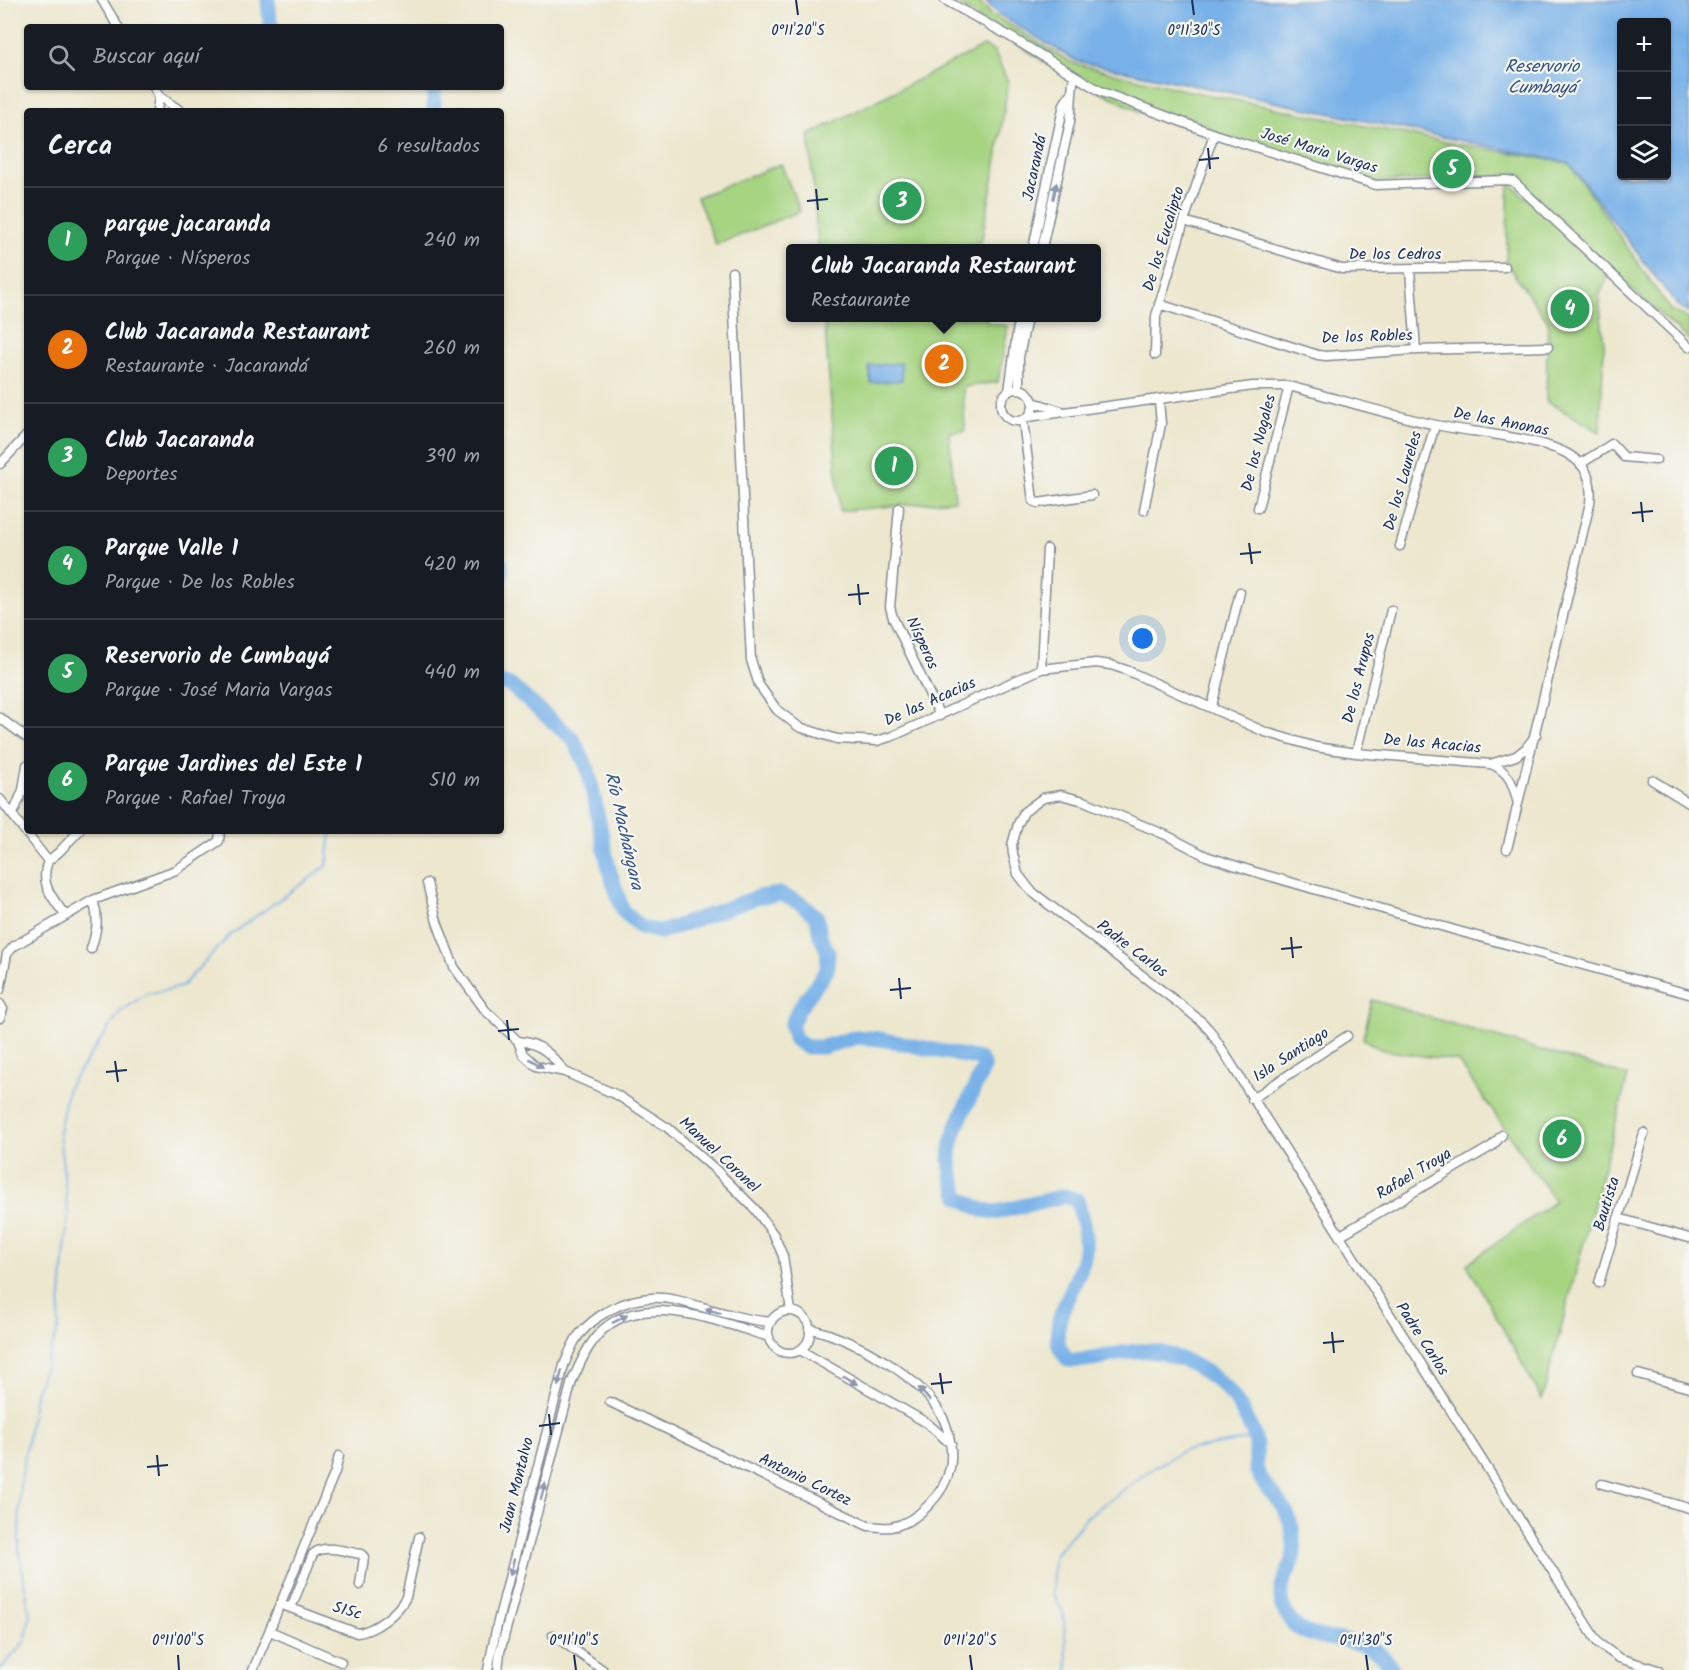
<!DOCTYPE html>
<html lang="es">
<head>
<meta charset="utf-8">
<style>
	:root { --surface:#171b24; --page:#242831; --text:#f1f3f6; --muted:#9ea1a6; --line:#363941; --accent:#d93025 }
	body { margin:0; font-family:Kalam,sans-serif; background:var(--page); color:var(--text) }
	.controls { position:absolute; right:18px; top:18px; display:grid; overflow:hidden; border-radius:6px; box-shadow:0 2px 4px #0004 }
	.controls button { width:54px; height:54px; display:grid; place-items:center; padding:0; border:0; border-bottom:2px solid var(--line); background:var(--surface); color:var(--text); font:30px sans-serif }
	.you { position:absolute; left:1143px; top:639px; width:21px; height:21px; margin:-15px; border:4px solid #fff; border-radius:50%; background:#1a73e8; box-shadow:0 0 0 9px #1a73e833 }
	.badge { display:grid; place-items:center; width:39px; height:39px; border-radius:50%; background:var(--accent); color:#fff; font-size:20px; font-weight:700 }
	.pin { position:absolute; translate:-50% -50%; border:3px solid #fff; box-shadow:0 2px 6px #0006 }
	.popup { position:absolute; left:786px; top:244px; width:315px; height:78px; box-sizing:border-box; display:grid; place-content:center; border-radius:6px; background:var(--surface); filter:drop-shadow(0 2px 4px #0005); font-size:20px; white-space:nowrap; color:var(--muted) }
	.popup b { font-size:22px; color:var(--text) }
	.popup::after { content:''; position:absolute; left:50%; top:100%; margin-left:-12px; border:12px solid transparent; border-top-color:var(--surface) }
	.list { margin:0; padding:0; list-style:none }
	h2 { display:flex; justify-content:space-between; align-items:center; height:78px; margin:0; padding:0 24px; font-size:26px }
	h2 small { font-size:20px; font-weight:400; color:var(--muted) }
	.list li { display:grid; grid-template-columns:39px 1fr auto; gap:18px; align-items:center; box-sizing:border-box; height:108px; padding:0 24px; border-top:2px solid var(--line) }
	.list b { display:block; font-size:22px; white-space:nowrap }
	.list p { margin:0; font-size:20px; white-space:nowrap; color:var(--muted) }
	.list em { font-size:20px; font-style:normal; color:var(--muted) }
	.icon { flex:none; width:33px; height:33px; fill:none; stroke:currentColor; stroke-width:2; stroke-linecap:round; stroke-linejoin:round }
	.map { position:relative; flex:none; width:1689px; height:1670px; overflow:hidden }
	.search { position:absolute; background:var(--surface); box-shadow:0 2px 4px #0004; left:24px; top:24px; width:480px; height:66px; display:flex; align-items:center; gap:15px; box-sizing:border-box; padding:0 21px; border-radius:6px; color:var(--muted); font-size:22px }
	.panel { position:absolute; background:var(--surface); box-shadow:0 2px 4px #0004; left:24px; top:108px; width:480px; height:726px; border-radius:6px }
	.map>svg:first-child { display:block }
</style>
</head>
<body>
<div class="map">
<svg width="1689" height="1670" viewBox="0 0 1689 1670">
	<rect width="100%" height="100%" fill="#f6f6f2"/>
	<filter id="ink" filterUnits="userSpaceOnUse"><feTurbulence type="fractalNoise" baseFrequency=".0167" numOctaves="2"/><feDisplacementMap in="SourceGraphic" scale="12" xChannelSelector="R" yChannelSelector="G"/><feConvolveMatrix kernelMatrix="1 2 1 2 8 2 1 2 1" color-interpolation-filters="sRGB"/></filter>
	<filter id="wash" filterUnits="userSpaceOnUse"><feTurbulence type="fractalNoise" baseFrequency=".008" numOctaves="4" result="noise"/><feDisplacementMap in="SourceGraphic" scale="24" xChannelSelector="R" yChannelSelector="G"/><feGaussianBlur stdDeviation="1.35" result="paint"/><feColorMatrix in="noise" values="0 0 0 0 0 0 0 0 0 0 0 0 0 0 0 0 0 1.4 0 .05"/><feComposite in="paint" operator="in"/></filter>
	<g filter="url(#wash)">
		<rect width="100%" height="100%" fill="#ece7cd"/>
		<path fill="#a6d481" stroke="#608270" stroke-width="1.5" d="M952,0h25l14,14 81,49 112,27 262,52 123,21 102,148 18,7v22l-74,-66 -101,-98 -138,6 -234,-69 -96,-50z
			M984,46l10,5 14,31 -11,77 -16,84 -13,1v4h-150l-9,-113z
			M781,164l19,47 -84,34 -19,-48z
			M1509,182l100,93 -10,21 5,49 -4,87 -54,-31 2,-79 -42,-59z
			M824,318h163l-1,4 22,4 -10,56 -35,5 2,44 -16,1 6,68 -115,11z
			M1372,1000l256,76 -86,323 -75,-135 88,-63 -97,-140 -76,-11 -19,-11z"/>
		<path fill="#77b1e8" stroke="#4970a3" stroke-width="1.5" fill-rule="evenodd" d="M984,0h705v312l-10,-4 -110,-145 -493,-102 -75,-45zM1622,22h44v154h-44z
			M901,363l1,17 -31,3 -2,-17z"/>
		<g fill="none" stroke-linecap="round" stroke-linejoin="round">
			<path stroke="#77b1e8" stroke-width="2" d="M0,1670l25,-29 5,-24 -11,-68 1,-63 15,-92 23,-64 10,-116 -9,-82 9,-45 52,-75 26,-18 35,-7 50,-53 96,-68 4,-35
				M1068,1670l-5,-58 -11,-19 2,-37 34,-40 61,-45 33,-20 73,-13"/>
			<path stroke="#77b1e8" stroke-width="15" d="M268,0l2,22 3,5
				M434,111v-24
				M501,564v10
				M501,683l9,2 63,54 15,30 21,100 14,42 18,16 20,5 97,-35 22,-3 20,9 17,14 3,19 8,16 -1,18 -29,40 -7,16 5,14 10,7h17l33,-10 24,2 100,20 4,7c-10,28 -35,64 -34,94 0,12 5,25 9,37l23,13 15,2 67,-16 13,4c4,16 10,34 8,51 -3,29 -37,68 -25,97 2,4 5,8 8,12 27,3 54,-11 81,-9 30,3 64,21 83,44 5,7 10,16 14,24 3,6 8,14 9,20 3,10 -1,22 2,32 4,13 17,23 24,33 8,10 12,26 13,39 3,31 -28,43 -4,77 23,32 81,5 102,50"/>
		</g>
	</g>
	<g filter="url(#ink)">
		<g fill="none" stroke-linecap="round" stroke-linejoin="round">
			<defs>
				<path id="street" d="M102,0l16,27
					M945,0l64,36 93,56 112,42 162,51 130,-5 7,1 176,166
					M154,87l5,9 22,15
					M157,111l2,-15
					M1184,221l158,48 163,-2
					M1033,248l31,-144 6,-9
					M1042,248l28,-126c2,-16 1,-30 4,-46
					M1410,270l6,80
					M732,272l19,388 8,25 18,25 22,17 38,12 40,2 16,-5 148,-67 55,-6 15,2 15,5 139,62 51,15 40,6 134,11 26,-8 10,-8 10,-13
					M1159,304l159,51 8,1 90,-6 132,-3
					M1155,355l1,-39 28,-95 30,-87
					M1001 405a16 16 0 1 1 32 0a16 16 0 1 1-32 0Z
					M1019,389v-32l8,-39
					M1009,391l10,-73
					M1033,402l31,10
					M1028,417l225,-31h36c49,13 98,28 147,39 36,8 110,12 138,33 16,12 18,28 16,45l-83,346
					M1023,421l10,80 5,2 54,-8
					M0,464l27,-29
					M1580,464l32,-20 12,13 32,3
					M899,508l-9,99 3,11 47,98
					M1258,508l31,-122
					M1144,510l17,-86 -2,-24
					M1400,546l35,-121
					M1041,669l6,-120
					M1212,706l28,-114
					M0,718l27,20
					M1356,753l35,-143
					M1491,764c17,7 22,19 26,36
					M1652,780l37,23
					M0,799l48,62c-9,23 4,36 17,54
					M13,814l10,-24 4,-25
					M48,861l11,-9 20,-21
					M427,883l10,39 17,45 31,43 33,31 5,13 13,12 29,6 52,23 51,33 48,42 39,39 19,26 9,21 8,55
					M91,949c6,-18 8,-31 2,-49
					M0,990l7,-36 7,-8 79,-46 83,-30 43,-29 1,-10
					M0,1004l3,5 -3,9
					M518,1041c23,2 34,14 47,31
					M1252,1099l95,-63
					M1618,1218l71,20
					M1339,1236l153,-90 10,-11
					M1599,1283l45,-150
					M768 1332a21 21 0 1 1 42 0a21 21 0 1 1-42 0Z
					M800,1350l127,73 24,21
					M1638,1374l51,14
					M610,1402l258,124c8,0 16,2 23,1 26,-4 54,-34 59,-59 3,-15 0,-36 -7,-50 -22,-43 -88,-78 -134,-90
					M1602,1484l87,24
					M280,1604l77,29c18,-2 41,-20 49,-36l13,-60
					M291,1608l22,-54c11,-11 33,-2 48,0l3,3 -4,28
					M270,1631l71,31
					M553,1635l50,35
					M253,1670l82,-198 4,-16
					M488,1670l9,-45 67,-260c4,-9 8,-21 14,-29 24,-29 62,-44 98,-36 32,8 62,19 95,22
					M498,1670l2,-18 72,-271c6,-12 11,-26 19,-37 38,-60 125,-23 178,-7
					M1658,1670l-39,-12 -21,-15 -387,-611 -9,-10 -21,-17 -150,-114 -13,-17 -5,-20 -1,-9 6,-21 6,-12 19,-14 18,-3 23,6 82,34 40,21 46,15 206,60 231,63"/>
			</defs>
			<use href="#street" stroke="#848b96" stroke-width="11"/>
			<use href="#street" stroke="#fff" stroke-width="8"/>
		</g>
		<defs><path id="oneway-solid" d="M-6-.8H1V-3.2L6.5 0L1 3.2V.8H-6Z" transform="scale(1.5)"/></defs>
		<g fill="#8d97ae">
			<use href="#oneway-solid" transform="translate(1055 191) rotate(-78)"/>
			<use href="#oneway-solid" transform="translate(536 1063) rotate(30)"/>
			<use href="#oneway-solid" transform="translate(713 1311) rotate(-164)"/>
			<use href="#oneway-solid" transform="translate(620 1319) rotate(-27)"/>
			<use href="#oneway-solid" transform="translate(560 1378) rotate(104)"/>
			<use href="#oneway-solid" transform="translate(850 1380) rotate(30)"/>
			<use href="#oneway-solid" transform="translate(924 1394) rotate(-131)"/>
			<use href="#oneway-solid" transform="translate(543 1491) rotate(-75)"/>
			<use href="#oneway-solid" transform="translate(512 1567) rotate(104)"/>
		</g>
	</g>
	<path fill="none" stroke="#1b2f5e" stroke-width="2" d="M796,0l2,15M1192,0l2,15M1208,148l2,21M1199,160l20,-2M816,189l2,21M807,201l21,-2M1641,502l2,20M1632,513l21,-2M1249,543l3,21M1240,554l21,-2M858,584l2,21M848,595l21,-2M1291,937l2,21M1281,949l21,-2M899,978l2,21M890,990l21,-2M507,1020l2,20M498,1031l21,-2M115,1061l3,21M106,1072l21,-2M1332,1332l2,21M1323,1343l21,-2M940,1373l3,21M931,1384l21,-2M549,1414l2,21M539,1426l21,-3M157,1455l2,21M147,1467l21,-2M178,1655l1,15M574,1655l2,15M970,1655l2,15M1366,1655l2,15"/>
	<g text-anchor="middle" dominant-baseline="central" stroke-width="4.5" stroke-linejoin="round" paint-order="stroke">
		<g font-size="16" fill="#1b2f5e" stroke="#f6f6f2">
			<text transform="translate(1319 151) rotate(17)">José Maria Vargas</text>
			<text transform="translate(1035 168) rotate(-78)">Jacarandá</text>
			<text transform="translate(1164 239) rotate(-73)">De los Eucalipto</text>
			<text x="1395" y="254">De los Cedros</text>
			<text transform="translate(1367 337) rotate(-2)">De los Robles</text>
			<text transform="translate(1501 422) rotate(11)">De las Anonas</text>
			<text transform="translate(1259 443) rotate(-76)">De los Nogales</text>
			<text transform="translate(1403 481) rotate(-74)">De los Laureles</text>
			<text transform="translate(922 643) rotate(65)">Nísperos</text>
			<text transform="translate(1359 678) rotate(-76)">De los Arupos</text>
			<text transform="translate(930 702) rotate(-24)">De las Acacias</text>
			<text transform="translate(1432 744) rotate(5)">De las Acacias</text>
			<text transform="translate(1132 949) rotate(37)">Padre Carlos</text>
			<text transform="translate(1291 1055) rotate(-33)">Isla Santiago</text>
			<text transform="translate(719 1155) rotate(43)">Manuel Coronel</text>
			<text transform="translate(1414 1174) rotate(-31)">Rafael Troya</text>
			<text transform="translate(1607 1204) rotate(-73)">Bautista</text>
			<text transform="translate(1422 1339) rotate(57)">Padre Carlos</text>
			<text transform="translate(805 1480) rotate(26)">Antonio Cortez</text>
			<text transform="translate(517 1485) rotate(-76)">Juan Montalvo</text>
			<text transform="translate(347 1611) rotate(16)">S15c</text>
		</g>
		<g font-size="18" font-style="italic" fill="#375687" stroke="#f6f6f2">
			<text x="1542" y="67">Reservorio<tspan x="1542" dy="21">Cumbayá</tspan></text>
			<text transform="translate(623 831) rotate(77)">Río Machángara</text>
		</g>
	</g>
	<g font-size="15" text-anchor="middle" fill="#1b2f5e" stroke="#f6f6f2" stroke-width="4.5" stroke-linejoin="round" paint-order="stroke">
		<text x="798" y="35">0°11'20"S</text>
		<text x="1194" y="35">0°11'30"S</text>
		<text x="178" y="1645">0°11'00"S</text>
		<text x="574" y="1645">0°11'10"S</text>
		<text x="970" y="1645">0°11'20"S</text>
		<text x="1366" y="1645">0°11'30"S</text>
	</g>
</svg>
<div class="controls">
<button>+</button>
<button>−</button>
<button><svg class="icon" aria-label="layers" viewBox="0 0 24 24"><path d="M12 4l9 5-9 5-9-5zM3 14l9 5 9-5"/></svg></button>
</div>
<div class="you"></div>
<div class="pin badge" style="left:894px;top:466px;background:#2e9e5b">1</div>
<div class="pin badge" style="left:944px;top:364px;background:#e8710a">2</div>
<div class="popup"><b>Club Jacaranda Restaurant</b>Restaurante</div>
<div class="pin badge" style="left:902px;top:201px;background:#2e9e5b">3</div>
<div class="pin badge" style="left:1570px;top:309px;background:#2e9e5b">4</div>
<div class="pin badge" style="left:1452px;top:169px;background:#2e9e5b">5</div>
<div class="pin badge" style="left:1562px;top:1139px;background:#2e9e5b">6</div>
<div class="search"><svg class="icon" aria-label="search" viewBox="0 0 24 24"><circle cx="10" cy="10" r="6"/><path d="M15 15l6 6"/></svg>Buscar aquí</div>
<section class="panel">
<h2>Cerca<small>6 resultados</small></h2>
<ul class="list">
<li><span class="badge" style="background:#2e9e5b">1</span><div><b>parque jacaranda</b><p>Parque · Nísperos</p></div><em>240 m</em></li>
<li><span class="badge" style="background:#e8710a">2</span><div><b>Club Jacaranda Restaurant</b><p>Restaurante · Jacarandá</p></div><em>260 m</em></li>
<li><span class="badge" style="background:#2e9e5b">3</span><div><b>Club Jacaranda</b><p>Deportes</p></div><em>390 m</em></li>
<li><span class="badge" style="background:#2e9e5b">4</span><div><b>Parque Valle 1</b><p>Parque · De los Robles</p></div><em>420 m</em></li>
<li><span class="badge" style="background:#2e9e5b">5</span><div><b>Reservorio de Cumbayá</b><p>Parque · José Maria Vargas</p></div><em>440 m</em></li>
<li><span class="badge" style="background:#2e9e5b">6</span><div><b>Parque Jardines del Este 1</b><p>Parque · Rafael Troya</p></div><em>510 m</em></li>
</ul>
</section>
</div>
</body>
</html>
